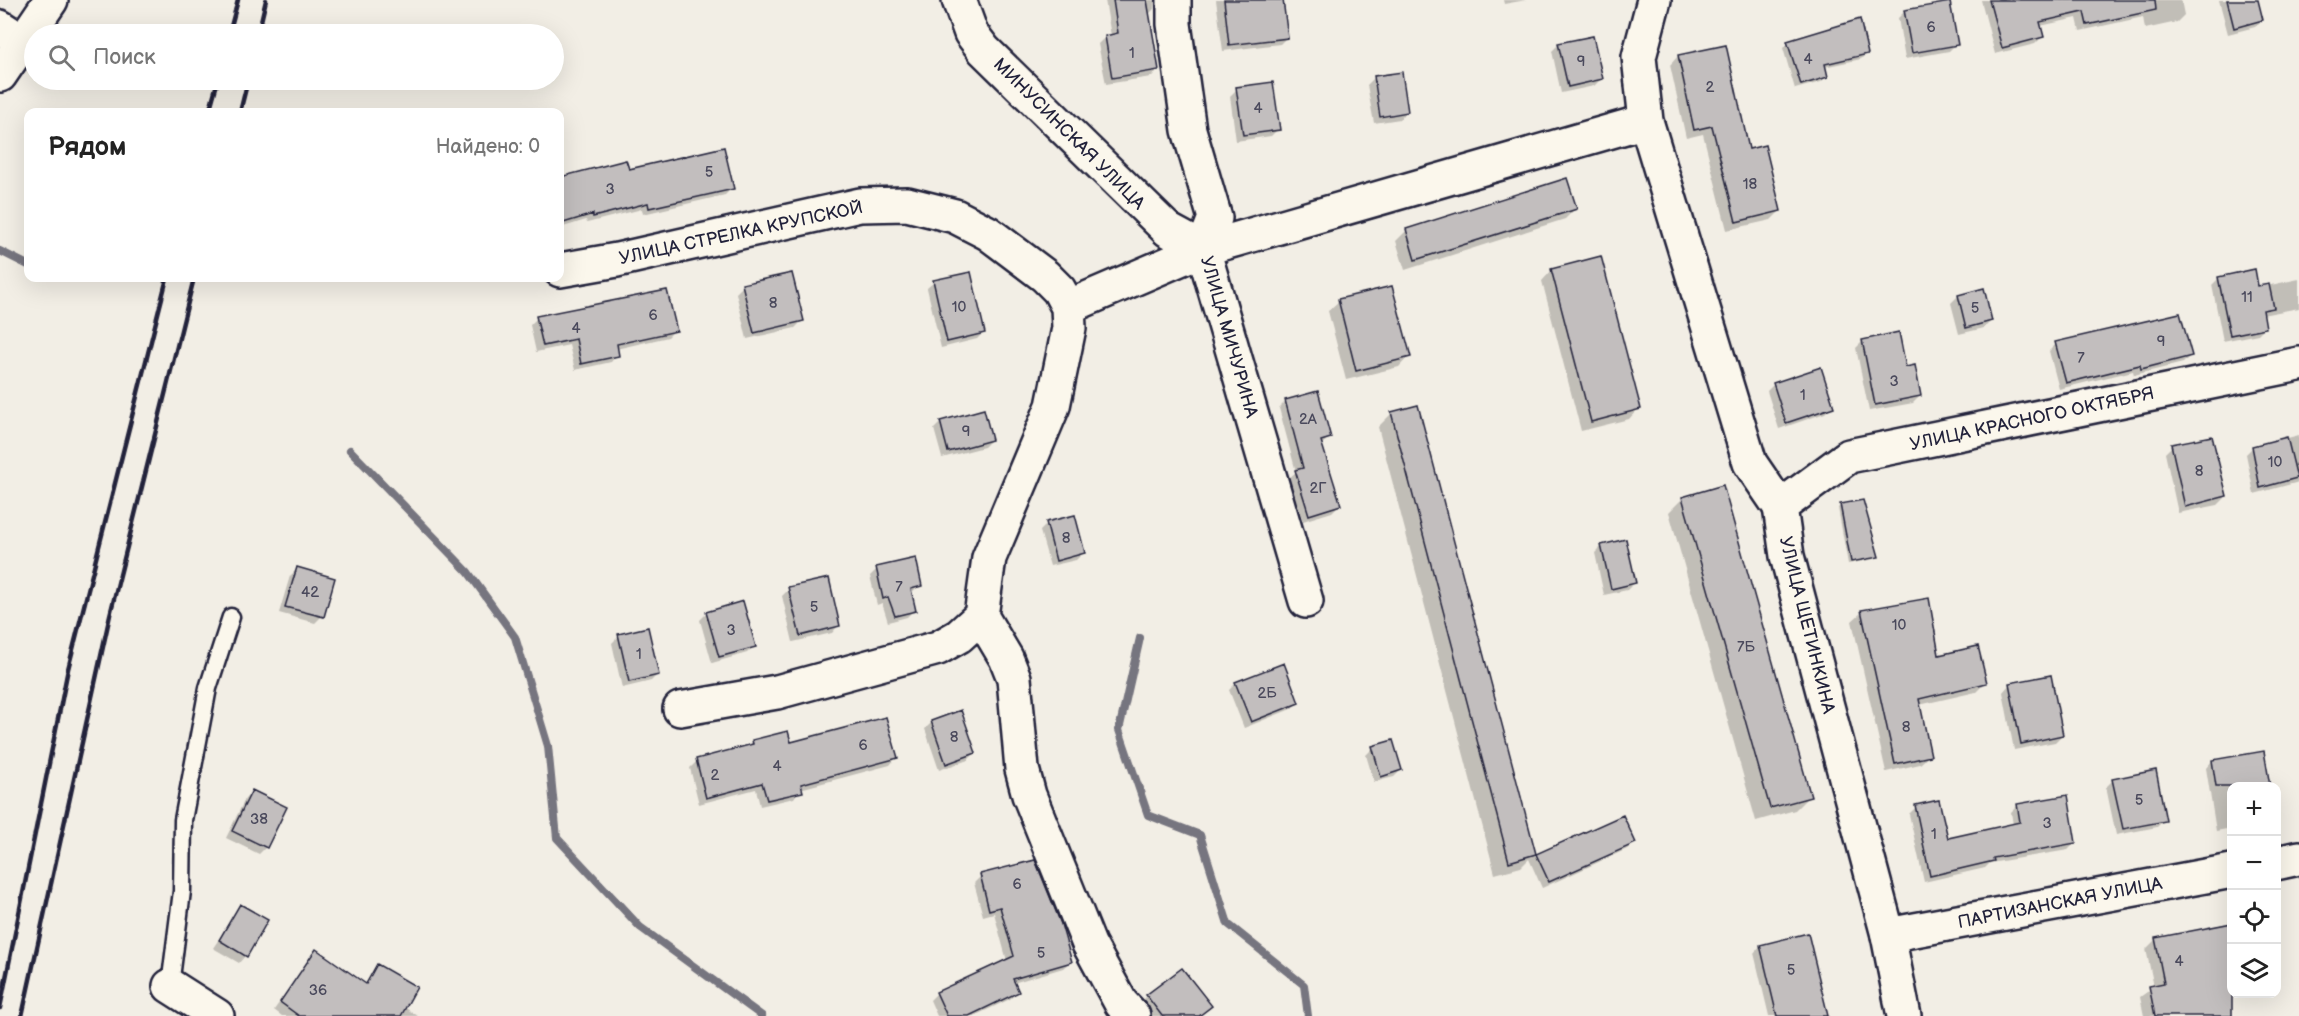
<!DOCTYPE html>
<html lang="ru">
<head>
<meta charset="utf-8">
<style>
	:root { --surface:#fff; --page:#f2f2f2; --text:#222; --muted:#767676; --line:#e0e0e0 }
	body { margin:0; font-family:"Balsamiq Sans",sans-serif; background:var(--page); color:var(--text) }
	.controls { position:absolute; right:18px; bottom:18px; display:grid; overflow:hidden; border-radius:12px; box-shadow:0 6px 24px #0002 }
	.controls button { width:54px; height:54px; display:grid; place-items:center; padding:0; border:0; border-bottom:2px solid var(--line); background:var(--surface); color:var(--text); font:30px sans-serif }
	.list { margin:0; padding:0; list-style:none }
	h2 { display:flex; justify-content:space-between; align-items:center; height:78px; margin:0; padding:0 24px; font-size:26px }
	h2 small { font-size:20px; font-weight:400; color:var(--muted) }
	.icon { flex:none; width:33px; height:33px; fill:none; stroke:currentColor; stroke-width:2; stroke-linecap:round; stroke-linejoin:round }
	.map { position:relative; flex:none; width:2299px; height:1016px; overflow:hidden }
	.search { position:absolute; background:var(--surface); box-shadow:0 6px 24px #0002; left:24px; top:24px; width:540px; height:66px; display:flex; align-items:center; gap:15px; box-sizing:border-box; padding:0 21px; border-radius:33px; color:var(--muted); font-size:22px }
	.panel { position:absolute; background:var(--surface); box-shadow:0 6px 24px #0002; left:24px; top:108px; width:540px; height:174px; border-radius:12px }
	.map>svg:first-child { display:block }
</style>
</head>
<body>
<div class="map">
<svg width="2299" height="1016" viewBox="0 0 2299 1016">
	<rect width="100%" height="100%" fill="#f2eee5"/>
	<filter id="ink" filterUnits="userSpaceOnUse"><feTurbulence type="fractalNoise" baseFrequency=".0167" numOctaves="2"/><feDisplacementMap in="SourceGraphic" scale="12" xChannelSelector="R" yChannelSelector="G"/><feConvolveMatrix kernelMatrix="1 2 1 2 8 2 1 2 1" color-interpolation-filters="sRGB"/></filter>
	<g filter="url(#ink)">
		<path fill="#0003" d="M1105,0h50l-1,9 -6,6 10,55 -7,7 -45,7 -8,-40 7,-7 6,-1z
			M1216,0h66l5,37 -7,7 -57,7z
			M1503,0h23l-22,4z
			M1981,0h200l3,15 -7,7 -32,7 -2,-12 -63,14 -3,-13 -37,8 2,11 -7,7 -40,10z
			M2219,0h38l5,20 -7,7 -27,7z
			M1905,11l51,33 -7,7 -44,8 -7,-41z
			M1788,43l78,11 -5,5 -37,8 3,9 -6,6 -26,7 -12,-41z
			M1559,44l42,35 -7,7 -33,7 -9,-42z
			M1678,56l70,95 32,60 -9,9 -44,10 -24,-96 -17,4 -16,-73z
			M1374,78l33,34 -7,7 -26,4 -7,-38z
			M1237,89l41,40 -7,7 -35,5 -6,-45z
			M628,171l104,17 -7,7 -82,19 -1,-5 -55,14 -1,-3 -26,8v-47l22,-8z
			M1575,209l-10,10 -160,51 -9,-29 11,-11z
			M1552,270l87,138 -10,11 -48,12 -39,-150z
			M2299,272v36l-37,7 3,12 -7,7 -35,7 -11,-56 7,-7 38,10 42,-9z
			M934,282l50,50 -7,7 -36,9 -14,-60z
			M743,286l59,35 -7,7 -48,11 -11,-46z
			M1983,290l8,31 -7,7 -25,6 -8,-31 7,-7z
			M1339,301l70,55 -10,11 -53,13 -18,-69z
			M537,318l138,12 -7,7 -52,12 1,6 -6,7 -36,8 -6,-25 -33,7 -6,-27z
			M1863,341l42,28 15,27 -7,7 -44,8 -13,-63z
			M2056,344l134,12 -7,7 -49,12 -1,-4 -74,18 -10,-38z
			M1774,384l58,22 -7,7 -46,16 -12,-38z
			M1286,401l43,37 -8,7 18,60 -7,7 -29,9 -14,-43 7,-6 -17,-64z
			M1417,407l118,449 87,-39 12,26 -7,6 -85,39 -13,-29 -8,8 -26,7 -117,-447 14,-14z
			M941,422l50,18 -7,7 -42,11 -8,-29z
			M2299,435v47l-45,12 -8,-40 7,-7z
			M2211,437l14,61 -7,7 -40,8 -13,-60 7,-7z
			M1682,499l127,297 -14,14 -39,11 -87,-309z
			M1841,505l36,51 -3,3 -26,5 -10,-56z
			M1047,524l36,29 -7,7 -26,6 -10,-35z
			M1602,546l32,37 -7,7 -23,5 -9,-42z
			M297,569l25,47 -7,7 -36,-10 11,-37z
			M877,569l43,17 -10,7 4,17 -7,7 -19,5 -6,-19 -5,2 -7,-29z
			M789,589l49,37 -6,7 -39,9 -11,-46z
			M742,603l12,43 -7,7 -35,10 -12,-43 6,-6z
			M1862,612l123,71 -9,9 -57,13 11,50 -10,9 -34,8 -34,-151z
			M619,636l39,38 -7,7 -29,7 -10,-45z
			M1236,683l62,19 -7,7 -47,19 -15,-38z
			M2009,685l53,50 -7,7 -41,8 -11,-58z
			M932,722l43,31 -7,7 -29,10 -14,-41z
			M753,741l37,3 106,14 -6,7 -90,24 -6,9 -34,8 -4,-17 -57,15 -9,-36 7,-7 50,-13z
			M1373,748l28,22 -7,7 -20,5 -8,-27z
			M2263,752l6,34h-37v42l-16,3 -10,-63 6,-7z
			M2113,780l51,40 -7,7 -41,8 -10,-48z
			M252,792l14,55 -7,7 -33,-16 19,-39z
			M2018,805l57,38 -7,7 -78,13 -5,5 -61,14 -15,-68 7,-7 31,33 66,-15 -2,-13z
			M981,876l89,86 -7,6 -50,15 4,9 -7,7 -36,17h-37l-7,-16 7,-7 70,-32 -13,-48 -11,3 -9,-33z
			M241,906l4,50 -6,7 -26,-15z
			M2232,922v66l-24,28h-64l-4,-19 14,-10 -8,-38 9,-9z
			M1760,946l67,70h-58l-15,-63z
			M316,951l48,34 13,-19 27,41 14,9h-136l-8,-6z
			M1147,996l51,20h-48l-10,-13z"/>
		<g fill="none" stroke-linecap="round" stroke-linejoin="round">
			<path stroke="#76747f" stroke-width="8" d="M0,251l28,14
				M350,450l118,122 47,65 33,109 9,92 83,89 122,89
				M1140,638l-21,92 29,85 52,20 28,89 76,61 4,31"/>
		</g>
		<path fill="#c2bebe" stroke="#22223b" stroke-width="1.5" d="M1113,0h34l12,70 -47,8 -7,-42 13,-3z
			M1224,0h59l5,38 -59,7z
			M1989,0h166l1,10 -69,15 -3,-13 -44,10 4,15 -42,11z
			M2227,0h31l5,20 -29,8z
			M1950,2l8,43 -46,8 -8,-43z
			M1860,19l8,35 -43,10 3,13 -27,8 -14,-44z
			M1593,36l10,43 -35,8 -10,-44z
			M1726,45l23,104 16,-4 16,66 -45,11 -24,-96 -18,4 -16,-75z
			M1402,72l6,40 -28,5 -6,-41z
			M1273,82l7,48 -37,5 -7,-48z
			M724,147l10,42 -85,19 -1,-5 -55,14v-3l-33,10v-47l66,-17 3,9z
			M1567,178l10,31 -162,51 -9,-31z
			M1601,256l40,153 -50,13 -40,-153z
			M2255,269l3,17 11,-2 5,24 -11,2 3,18 -36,7 -12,-58z
			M971,272l14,61 -38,9 -14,-62z
			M792,273l12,48 -50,12 -12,-49z
			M1392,286l19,71 -55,14 -18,-72z
			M1984,288l8,33 -26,7 -8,-33z
			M667,290l10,41 -60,13 2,12 -38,8 -5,-25 -33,7 -7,-30z
			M2180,313l12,43 -51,13 -1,-4 -74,18 -11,-41z
			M1899,332l7,35 9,-2 6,31 -46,9 -13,-65z
			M1821,367l13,40 -48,16 -13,-40z
			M1318,391l13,47 -10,3 20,64 -32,10 -14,-45 8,-2 -18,-68z
			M1418,405l118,449 -27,8 -118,-450z
			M984,409l8,31 -44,12 -8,-31z
			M2212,436l15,60 -42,11 -14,-63z
			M2287,437l10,41 -37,10 -8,-42z
			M1723,485l88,312 -41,11 -88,-311z
			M1863,500l16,57 -28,5 -11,-58z
			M1075,515l10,38 -29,8 -10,-39z
			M1626,539l10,44 -25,6 -10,-44z
			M916,558l6,28 -11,3 5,22 -21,5 -7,-19 -5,2 -7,-32z
			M297,567l38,11 -11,39 -39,-10z
			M829,578l11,48 -40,10 -12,-49z
			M1929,598l10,57 39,-9 9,37 -68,16 12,57 -36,8 -34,-154z
			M743,601l13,46 -37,10 -13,-45z
			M648,627l11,48 -30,7 -11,-48z
			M1284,663l15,40 -48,19 -16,-40z
			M2051,675l12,60 -42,9 -12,-61z
			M961,710l15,43 -30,11 -15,-43z
			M886,717l12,41 -97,26 2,8 -36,8 -5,-17 -56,15 -10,-39 57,-15 -1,-4 36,-9 3,11z
			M1393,740l9,30 -21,7 -9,-31z
			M2264,751l6,35h-54l-4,-26z
			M2156,770l10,51 -43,8 -11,-50z
			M252,790l35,17 -20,41 -35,-17z
			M2068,795l8,48 -83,15 1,3 -64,15 -15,-71 24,-5 9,38 72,-16 -3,-18z
			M1623,815l13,28 -87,39 -13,-28z
			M1035,860l26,64 11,38 -59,17 6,13 -50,24h-22l-11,-24 78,-36 -14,-49 -11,3 -9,-36z
			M240,904l28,16 -21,37 -28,-17z
			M2232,923v93h-77l-6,-30 15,-3 -9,-45z
			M1808,933l20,83h-51l-17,-71z
			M316,949l50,35 11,-20 40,23 -16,29h-102l-19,-14z
			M1182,968l30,38 -13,10h-37l-16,-21z"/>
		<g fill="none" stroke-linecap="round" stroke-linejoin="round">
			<defs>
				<path id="lane" d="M170,986l12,-95 1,-71 25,-132 23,-71"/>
				<path id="street" d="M959,0l12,33 13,17 184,180 35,19
					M1174,0v24l15,106 26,88 -12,31 103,352
					M1654,0l-15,57 7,64 104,342 30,44
					M0,27l23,15
					M560,270l57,-10 243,-55 47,-1 48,12 33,17 57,43 14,14 9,17 1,21 -16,78 -64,152 -8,58 25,42 8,20 8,91 7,26 60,149 32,59 12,13
					M1068,307l135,-58 443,-128
					M680,709l97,-17 161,-44 21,-12 22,-20
					M2276,863l23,-5
					M1888,935l344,-64
					M170,986l47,30"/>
				<path id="secondary" d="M0,75l51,-75
					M1904,1016l-16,-81 -101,-379 -7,-49 69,-51 450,-92"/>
			</defs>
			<use href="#lane" stroke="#22223b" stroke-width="21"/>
			<use href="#street" stroke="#22223b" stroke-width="38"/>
			<use href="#secondary" stroke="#22223b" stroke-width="38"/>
			<use href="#lane" stroke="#fbf7ec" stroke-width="16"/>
			<use href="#street" stroke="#fbf7ec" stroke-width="33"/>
			<use href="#secondary" stroke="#fbf7ec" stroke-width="33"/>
			<path stroke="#22223b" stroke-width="4.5" d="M229,34l9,-34
				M258,34l8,-34
				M209,112l9,-32
				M240,112l8,-32
				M0,1008l68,-339 99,-391
				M22,1016l88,-401 84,-337"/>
		</g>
	</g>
	<g text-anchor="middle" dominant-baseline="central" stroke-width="5" stroke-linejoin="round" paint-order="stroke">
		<g font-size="15" fill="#4a495c">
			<text x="1931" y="27">6</text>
			<text x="1132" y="53">1</text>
			<text x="1808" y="59">4</text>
			<text x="1581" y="61">9</text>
			<text x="1710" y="87">2</text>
			<text x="1258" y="108">4</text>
			<text x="709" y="172">5</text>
			<text x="1750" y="184">18</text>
			<text x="610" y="189">3</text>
			<text x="2247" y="297">11</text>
			<text x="773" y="303">8</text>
			<text x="959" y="307">10</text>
			<text x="1975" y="308">5</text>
			<text x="653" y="315">6</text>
			<text x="576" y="328">4</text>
			<text x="2161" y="341">9</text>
			<text x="2081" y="358">7</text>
			<text x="1894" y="381">3</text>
			<text x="1803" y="395">1</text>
			<text x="1308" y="419">2А</text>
			<text x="966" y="431">9</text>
			<text x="2275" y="462">10</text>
			<text x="2199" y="471">8</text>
			<text x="1318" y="488">2Г</text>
			<text x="1066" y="538">8</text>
			<text x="899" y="587">7</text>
			<text x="310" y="592">42</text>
			<text x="814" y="607">5</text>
			<text x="1899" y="625">10</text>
			<text x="731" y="630">3</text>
			<text x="1746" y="647">7Б</text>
			<text x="639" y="654">1</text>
			<text x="1267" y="693">2Б</text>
			<text x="1906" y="727">8</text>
			<text x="954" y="737">8</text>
			<text x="863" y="745">6</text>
			<text x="777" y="766">4</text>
			<text x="715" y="775">2</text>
			<text x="2139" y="800">5</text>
			<text x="259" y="819">38</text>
			<text x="2047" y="823">3</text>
			<text x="1934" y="834">1</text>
			<text x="1017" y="884">6</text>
			<text x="1041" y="953">5</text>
			<text x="2179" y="961">4</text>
			<text x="1791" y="970">5</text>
			<text x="318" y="990">36</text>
		</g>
		<g font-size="18" fill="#22223b" stroke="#fbf7ec">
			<text transform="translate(1069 134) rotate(45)">МИНУСИНСКАЯ УЛИЦА</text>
			<text transform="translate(741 233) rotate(-12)">УЛИЦА СТРЕЛКА КРУПСКОЙ</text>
			<text transform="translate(1229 337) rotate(74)">УЛИЦА МИЧУРИНА</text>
			<text transform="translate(2032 419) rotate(-12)">УЛИЦА КРАСНОГО ОКТЯБРЯ</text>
			<text transform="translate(1807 625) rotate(76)">УЛИЦА ЩЕТИНКИНА</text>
			<text transform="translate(2060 903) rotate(-11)">ПАРТИЗАНСКАЯ УЛИЦА</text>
		</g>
	</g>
</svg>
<div class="controls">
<button>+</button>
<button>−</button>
<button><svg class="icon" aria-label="locate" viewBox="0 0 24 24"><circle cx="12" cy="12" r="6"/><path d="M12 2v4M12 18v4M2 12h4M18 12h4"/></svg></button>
<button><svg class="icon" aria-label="layers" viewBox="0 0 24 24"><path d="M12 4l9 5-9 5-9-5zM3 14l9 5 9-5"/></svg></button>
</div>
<div class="search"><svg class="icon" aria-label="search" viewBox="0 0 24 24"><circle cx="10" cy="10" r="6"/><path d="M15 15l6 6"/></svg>Поиск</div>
<section class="panel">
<h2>Рядом<small>Найдено: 0</small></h2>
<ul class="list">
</ul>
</section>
</div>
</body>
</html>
